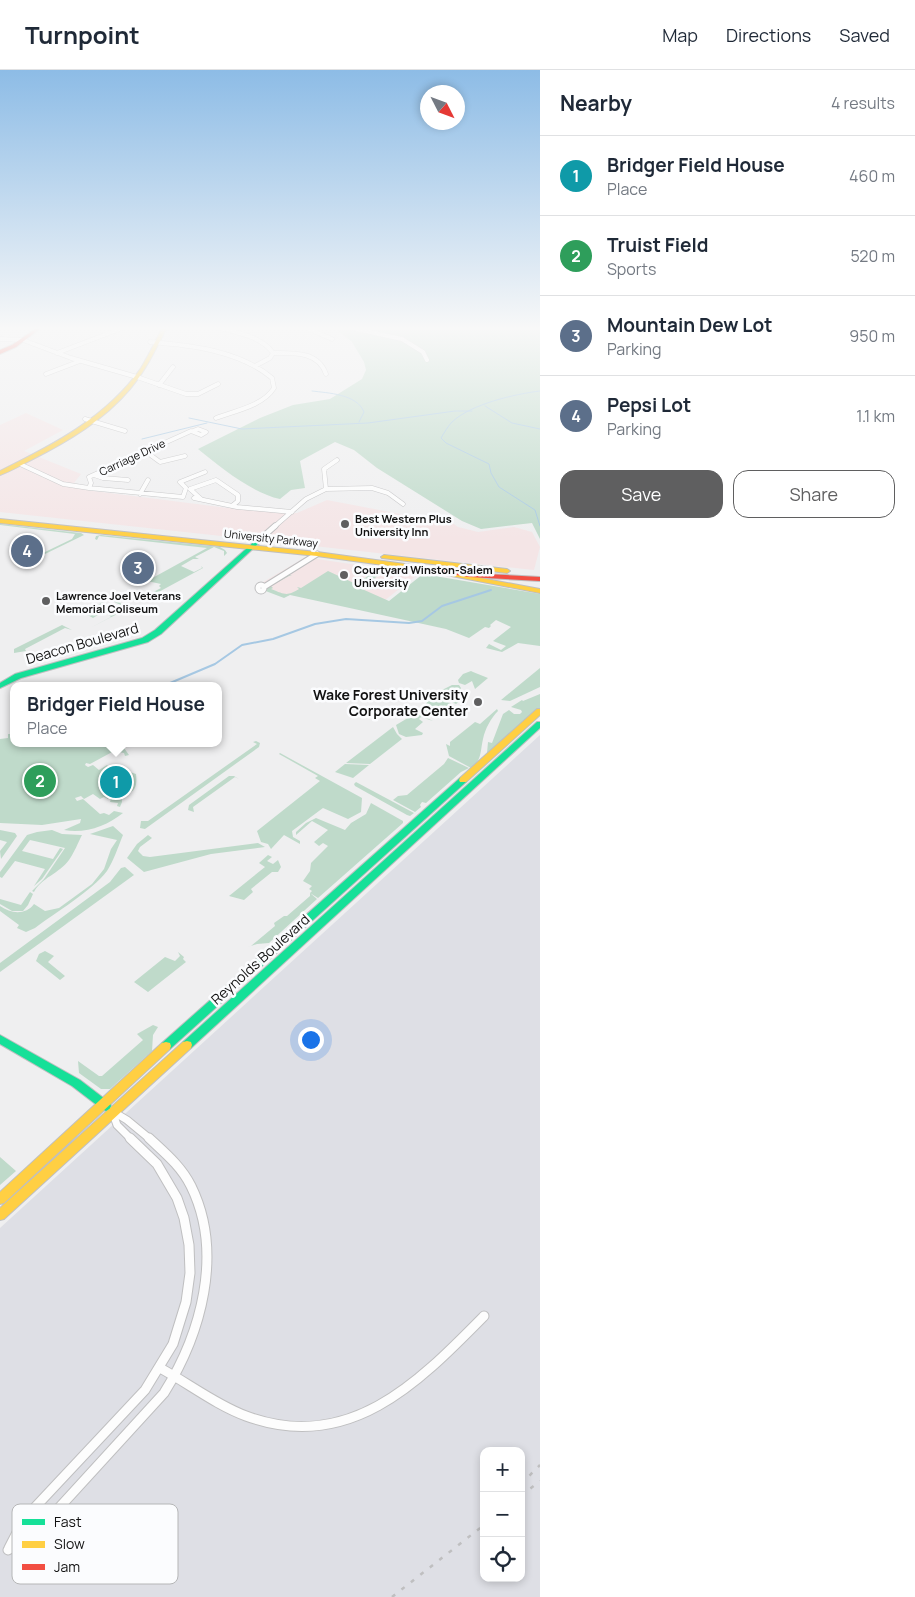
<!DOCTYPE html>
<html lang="en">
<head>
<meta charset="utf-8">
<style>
	:root { --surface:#fff; --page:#f6f6f7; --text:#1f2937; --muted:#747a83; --line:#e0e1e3; --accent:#5f5f60 }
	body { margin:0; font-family:Manrope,sans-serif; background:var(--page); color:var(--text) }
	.controls { position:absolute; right:15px; bottom:15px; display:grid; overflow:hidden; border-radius:10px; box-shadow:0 2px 8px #0003 }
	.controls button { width:45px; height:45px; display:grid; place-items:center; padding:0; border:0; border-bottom:1px solid var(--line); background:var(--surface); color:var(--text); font:25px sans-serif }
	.compass { position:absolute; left:420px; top:15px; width:45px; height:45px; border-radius:50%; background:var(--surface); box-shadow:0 2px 8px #0003; rotate:132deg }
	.you { position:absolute; left:310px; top:969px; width:18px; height:18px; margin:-12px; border:4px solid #fff; border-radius:50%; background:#1a73e8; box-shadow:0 0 0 8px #1a73e833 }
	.badge { display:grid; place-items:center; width:32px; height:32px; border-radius:50%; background:var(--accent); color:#fff; font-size:16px; font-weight:700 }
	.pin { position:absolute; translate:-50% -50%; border:2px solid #fff; box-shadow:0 1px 5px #0006 }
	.popup { position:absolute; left:10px; top:612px; width:212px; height:65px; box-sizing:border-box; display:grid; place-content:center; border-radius:10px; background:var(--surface); filter:drop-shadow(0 1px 4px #0005); font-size:16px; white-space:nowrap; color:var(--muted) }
	.popup b { font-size:19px; color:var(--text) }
	.popup::after { content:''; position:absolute; left:50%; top:100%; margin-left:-10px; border:10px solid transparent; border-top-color:var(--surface) }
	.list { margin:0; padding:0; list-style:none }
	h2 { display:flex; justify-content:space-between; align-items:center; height:65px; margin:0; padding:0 20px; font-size:21px }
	h2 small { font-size:16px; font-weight:400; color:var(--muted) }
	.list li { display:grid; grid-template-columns:32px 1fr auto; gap:15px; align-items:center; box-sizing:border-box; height:80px; padding:0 20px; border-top:1px solid var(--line) }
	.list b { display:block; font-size:19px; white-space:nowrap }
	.list p { margin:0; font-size:16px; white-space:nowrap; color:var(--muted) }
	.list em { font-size:16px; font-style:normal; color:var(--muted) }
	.actions { display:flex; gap:10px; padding:15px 20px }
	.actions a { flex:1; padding:11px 0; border:1px solid var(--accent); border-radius:15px; text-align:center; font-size:18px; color:var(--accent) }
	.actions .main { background:var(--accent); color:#fff }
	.icon { flex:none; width:28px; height:28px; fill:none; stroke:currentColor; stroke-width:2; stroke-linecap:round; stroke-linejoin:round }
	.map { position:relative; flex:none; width:540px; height:1527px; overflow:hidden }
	header { display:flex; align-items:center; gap:30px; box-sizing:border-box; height:70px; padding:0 25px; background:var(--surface); border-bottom:1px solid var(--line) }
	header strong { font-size:24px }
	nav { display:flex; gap:28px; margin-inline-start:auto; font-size:18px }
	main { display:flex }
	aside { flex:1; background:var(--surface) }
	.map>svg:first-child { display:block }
</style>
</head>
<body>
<header>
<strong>Turnpoint</strong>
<nav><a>Map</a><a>Directions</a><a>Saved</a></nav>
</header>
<main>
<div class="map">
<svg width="540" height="1527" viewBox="0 0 540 1527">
	<rect width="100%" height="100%" fill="#efeff0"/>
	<path fill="#f4e5e6" d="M26,343l37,17 -39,21 57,23 -7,9 12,7 142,18 69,5 30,-13 89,17 25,-2 17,12 20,5 36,-5 18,5 8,15 -6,23 -534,-58v-87z
		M304,488l13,1 101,15 -34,27 -59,-25 -38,20 -27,-12z"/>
	<path fill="#dedfe5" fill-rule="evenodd" d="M540,665v862h-540v-369zM484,1381h37v127h-37z"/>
	<path fill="#bfdaca" d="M334,257h206v212l-8,-16 -51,6 -19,-8 -85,-53 -23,-18 -19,-8 -35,19 5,27 -14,2 -11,9c-28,-6 -60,-32 -82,-50l62,-31 33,-13 37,-6 32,-20 4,-9 -2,-8 -12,-20z
		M0,454l81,9 3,2 -39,19 -4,-2h4l27,-13 3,-5 -75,-9z
		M101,465l119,12 5,3 2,3 -3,3v-5l-10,-4 -19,10 4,2h-6l-12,7 13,6 8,-4 -1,-2 2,2 -61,33h-6l-15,-8 17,7 23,-12 -2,-2 2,-2 -14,-3 60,-33 -108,-12 -2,4 -2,-1 1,-3z
		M382,496l12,1h-6l-26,22 27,12 34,-27 117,20v52l-22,-3 -16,9 -16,-4 3,-4 12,6 5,-4 -13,-5 18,-14 -15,-7 -6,5 1,1 -2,2 -4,-1 -16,11 -23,-9 -156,-34 -6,3 -21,-8 26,-15 3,1h-3l-18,10 2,2 -2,1c15,6 16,7 28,0l-2,-2 4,1 27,-17 28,13 15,-10 -5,-4 13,2z
		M111,528l18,10 -39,20 21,-11 -2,-2 1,-1 -7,-2 -10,6 -9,-5 19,-11 18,9 5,-3 -15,-8h-3z
		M62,555l10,5 -7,-2 -40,21 1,2 -12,2v-4z
		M540,598v19l-30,14 -9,-1z
		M471,601l2,1 15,6 -13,11 -3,-8 -7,4 -6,-2 -1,-3 5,-6z
		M452,615h7l2,3 -2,3h-6v2h17l-14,11 -15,-7 1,-7z
		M540,624v15l-53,44 1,-11 4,1 11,-29 6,-4 5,4h6l2,-2 -1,-2 -10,-3 11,-7 1,1z
		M438,628l16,7 -13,10 -9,-4 8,-4 -2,-1 -9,6 -6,-2 4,-8z
		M497,639l1,2c-7,7 -13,18 -15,28 -3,13 -1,21 -12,29l-22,-12 -3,-12 4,2v-4l25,-20 5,2z
		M418,642l6,1 1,4 8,4 -12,-4 -2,2 4,3 -8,7 8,4 -1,2 -16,2 -7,-3 -3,-9z
		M393,657l4,7 5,5 -32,25 -24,-1z
		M8,664h5v9h103l8,5 5,7 -4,1 -1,-3 -10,-2 -24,13 -4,-1 -1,2 3,2 5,-2 6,5 8,-5 2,3 6,-3v6h6v4l8,1 1,-4 6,2c1,8 1,19 -10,19v-3l-5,1 1,11 -2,5 -3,-1 1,-3 -8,-1 2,-7 4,-1h-6l-2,5 -4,-2 -4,2 -7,-5 -9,5 -3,-3 -6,2 2,3 6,-2 17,15 4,-1 5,2 5,-4 9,2c-16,13 -38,21 -59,17l16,-7 1,-4 -39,6 -42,-2v-84l8,-1z
		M256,671l4,2 -1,4 -114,82 -5,-1 1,-7h7l109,-77 -4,-2z
		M280,683l82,45 -1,14 -13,7 -25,-11 -31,23 1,6 7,4v3l-16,-9 -13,14 -3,-5 -7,-2 -4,-11 63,-50 -5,-3 3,-2 -39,-22z
		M448,688l21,10 -8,4 -35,31 -4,-1 -2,3 1,2 -6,5 -22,-12 5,-4 9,-1 37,-31z
		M345,694l24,1 -16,13 -18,-6z
		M229,706h5l5,3 -4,-2 -42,30 1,5 -6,-2 1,-5z
		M356,712l58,31 -4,3 -3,-1 -52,-29 -1,-2z
		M371,733l32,18v2l-85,75 -8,-5 2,-2 -3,-2 3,-3 -9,-5 7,-10 1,-8 17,-17 -5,-3 -4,3 -5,-4 14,-12 -16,-9 -16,14v-3l10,-9 10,-5 29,12 6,-7 15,-9z
		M113,756l10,9c-5,12 -9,25 -16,36 -15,20 -51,41 -72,57l-9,4 -9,-4 2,-3 -19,-14v-5c11,8 26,9 34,-2l11,7 14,-3 33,-24 12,-15 7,-20 6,-9 -27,-6z
		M0,760l15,3 2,3 -16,23 -1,-8 7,-9 -7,-2z
		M52,760l10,4 20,1c-4,8 -8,18 -13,25 -9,13 -28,18 -35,32l-2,-1 12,-12 21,-31 -35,-8 -8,11 31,8 7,-11 3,1 -21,30 -8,7 11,-17 -30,-8 -13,17 -2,-1v-5l27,-37 10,-3z
		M148,765l4,3 -12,9 -2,4 5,5 7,1 108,-14 7,4 -54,7 -67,18 -17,-14 10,-14z
		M268,785l4,2 -5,4 6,3 5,-4 3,7 -3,5h-6l-21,17 2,3 -9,8 -15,-4 36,-29 -6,-4z
		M125,797l9,8 -134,97v-9l110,-81 11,-14z
		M30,822l3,2 -5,11 -5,6h-11l-12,-7v-5l21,6z
		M310,823l7,6 -48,44 -12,1 -12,4 6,-2 24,-20 -1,-3 10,-7h3l23,-20z
		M45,881l9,5 -6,6 17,14 -5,4 -24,-19 3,-7z
		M178,882l6,5 -1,2 3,3 -38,30 -14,-10 31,-25 10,4 5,-5z
		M153,955l5,2 -5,8 -1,16 -42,38h-9l-22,-16 -1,-12 21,15h3l41,-36 -6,-6z
		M0,1087l16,14 -16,14z"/>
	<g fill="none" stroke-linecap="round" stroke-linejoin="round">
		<path stroke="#a6c8e3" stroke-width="1" d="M312,321c16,2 45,3 52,21l-5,10
			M540,321c-25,3 -69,13 -88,31 -4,4 -8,11 -11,16l5,5 43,21 2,9 8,14 36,23 5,16
			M485,336l27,17 28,6
			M189,348l53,11 126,-6 87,-12h17
			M142,369l65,-16"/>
		<path stroke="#a6c8e3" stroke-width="2" d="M163,616l52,-22 27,-19 31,-6 42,-15 31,-5 63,4 13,-2 20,-15 49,-16"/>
		<defs>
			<path id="street-far3" d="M216,257c18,5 46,9 57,26l-3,5 -15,8
				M304,257l28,12
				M347,257l55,12 21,13 4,8
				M0,269l23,1 48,18 66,19 49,17h12l20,-10
				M150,272c41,3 90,9 122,36l2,10c-11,18 -40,23 -58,30
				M57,283l68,-26
				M273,283c20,0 45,-2 53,21
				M46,304l34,-13
				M159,315l14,-18
				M85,349l40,12
				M193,361l5,-2 8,3 -5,3 -10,-4 -102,46 2,6 -2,5 94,9 3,-9 -6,-6 25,-10
				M145,381l15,11 25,-6
				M20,394l43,20 26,4
				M94,405l9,3 25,2
				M326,419l-2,-20 13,-9
				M140,424l8,-14
				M194,428l43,9 55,5
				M201,429l-11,-10 26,-9 22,15v6l-6,5
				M274,457l32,-28 20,-10 46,-1 16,5 15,11"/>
			<path id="street-far2" d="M257,472l18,-16
				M258 518a3 3 0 1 1 6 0a3 3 0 1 1-6 0Z
				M264,517l53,-33"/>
			<path id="street-far1" d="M112,1041l5,14 14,14
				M112,1041l15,9 23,19"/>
			<path id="street" d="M160,1298c28,15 56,37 86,48 103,38 172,-33 238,-100
				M9,1478l15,-29 121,-129 28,-46 13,-42 4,-29 -1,-28 -5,-27 -7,-20 -20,-34 -27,-26
				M8,1480l28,-17 128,-140c37,-59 60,-140 27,-207 -10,-20 -26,-33 -42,-48"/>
			<path id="fast" d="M257,470l2,1v2l-98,91 -13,8 -127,36 -21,10v-5l15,-9 127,-36 13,-8 100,-89z
				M537,652h3v6l-349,320 -4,1 -4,-1 -1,-3 1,-3z
				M463,707l3,1 1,2 -1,2 -296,267 -4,1 -4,-1 -1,-3 1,-3 298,-265z
				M0,965l80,45 30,23 1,3 -1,3 -4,2 -4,-2 -30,-23 -72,-42z"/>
			<path id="slow" d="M163,257h4c-11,22 -21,43 -37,62 -26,31 -63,53 -99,71 -10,5 -20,11 -31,15v-4c53,-26 107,-54 141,-103 8,-13 14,-27 22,-41z
				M0,449l317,33 110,15 3,2 -3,2 -110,-15 -317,-33z
				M384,485l123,14 3,2 -3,2 -125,-15 -1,-1z
				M433,499l107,20v4l-109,-21v-2z
				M537,639h3v6l-74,67h-6l-1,-2 1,-2z
				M187,971l4,1 1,3 -1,3 -187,171 -4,1v-12l183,-166z
				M166,972l4,1 1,3 -1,3 -166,154 -4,1v-12l162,-149z"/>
			<path id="jam" d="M38,257h4l-26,20 -16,7v-4l12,-5z
				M427,497l42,6 71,4v4l-71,-4 -44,-7v-2z"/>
		</defs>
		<use href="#street-far3" stroke="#bfbfc0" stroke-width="5"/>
		<use href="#street-far2" stroke="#bfbfc0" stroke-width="7"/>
		<use href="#street-far1" stroke="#bfbfc0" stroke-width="9"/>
		<use href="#street" stroke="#bfbfc0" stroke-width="11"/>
		<use href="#fast" stroke="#bfbfc0" stroke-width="2"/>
		<use href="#slow" stroke="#bfbfc0" stroke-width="2"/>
		<use href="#jam" stroke="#bfbfc0" stroke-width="2"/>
		<use href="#street-far3" stroke="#fdfdfd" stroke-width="4"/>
		<use href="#street-far2" stroke="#fdfdfd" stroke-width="5"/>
		<use href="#street-far1" stroke="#fdfdfd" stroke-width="7"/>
		<use href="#street" stroke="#fdfdfd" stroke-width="9"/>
		<use href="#fast" fill="#16e098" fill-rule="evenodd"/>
		<use href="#slow" fill="#ffcf43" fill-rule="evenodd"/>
		<use href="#jam" fill="#f24e42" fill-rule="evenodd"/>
		<path stroke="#bfbfc0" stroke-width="2.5" stroke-dasharray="4 8" stroke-linecap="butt" d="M521,1414l19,-19
			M521,1426l19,-15
			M392,1527l92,-72"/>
	</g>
	<linearGradient id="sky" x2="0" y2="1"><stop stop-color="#8dbce6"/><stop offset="0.55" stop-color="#f8f8f8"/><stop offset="1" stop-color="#f8f8f8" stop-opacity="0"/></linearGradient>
	<rect width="540" height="470" fill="url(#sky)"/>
	<g fill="#5f5f60" stroke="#fbfcfe" stroke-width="2">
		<circle cx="345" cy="454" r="5"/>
		<circle cx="344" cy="505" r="5"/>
		<circle cx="46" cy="531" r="5"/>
		<circle cx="478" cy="632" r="5"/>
	</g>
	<g text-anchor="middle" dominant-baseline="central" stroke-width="5" stroke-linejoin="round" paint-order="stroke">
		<g font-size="11" fill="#121212" stroke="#fbfcfe">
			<text transform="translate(132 387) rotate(-25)">Carriage Drive</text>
			<text transform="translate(271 468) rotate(6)">University Parkway</text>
		</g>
		<g font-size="11" font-weight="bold" fill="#121212" stroke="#fbfcfe" text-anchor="start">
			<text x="355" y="448">Best Western Plus<tspan x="355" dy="13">University Inn</tspan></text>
			<text x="354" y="499">Courtyard Winston-Salem<tspan x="354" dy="13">University</tspan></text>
			<text x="56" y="525">Lawrence Joel Veterans<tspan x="56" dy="13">Memorial Coliseum</tspan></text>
		</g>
		<g font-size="14" fill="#121212" stroke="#fbfcfe">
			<text transform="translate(82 573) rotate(-16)">Deacon Boulevard</text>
			<text transform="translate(260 889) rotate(-42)">Reynolds Boulevard</text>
		</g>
		<g font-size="14" font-weight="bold" fill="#121212" stroke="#fbfcfe" text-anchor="end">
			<text x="468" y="624">Wake Forest University<tspan x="468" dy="16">Corporate Center</tspan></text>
		</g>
	</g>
	<rect x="12" y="1434" width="166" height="80" rx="8" fill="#fbfcfe" stroke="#b5b6b7" stroke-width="1"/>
	<rect x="22" y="1449" width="23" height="6" fill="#16e098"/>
	<rect x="22" y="1471" width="23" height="7" fill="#ffcf43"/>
	<rect x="22" y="1494" width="23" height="6" fill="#f24e42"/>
	<g font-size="14" fill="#121212">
		<text x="54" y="1457">Fast</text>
		<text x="54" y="1479">Slow</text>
		<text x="54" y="1502">Jam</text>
	</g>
</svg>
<div class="controls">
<button>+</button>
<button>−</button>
<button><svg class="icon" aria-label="locate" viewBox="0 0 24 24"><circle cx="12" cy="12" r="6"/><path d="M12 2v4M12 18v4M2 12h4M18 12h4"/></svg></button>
</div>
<svg class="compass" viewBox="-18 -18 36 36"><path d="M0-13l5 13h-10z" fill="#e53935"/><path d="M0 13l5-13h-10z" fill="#747a83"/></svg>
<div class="you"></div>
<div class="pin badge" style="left:116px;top:712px;background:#0f9aa8">1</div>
<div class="popup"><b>Bridger Field House</b>Place</div>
<div class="pin badge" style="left:40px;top:711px;background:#2e9e5b">2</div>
<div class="pin badge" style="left:138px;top:498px;background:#5c6f8a">3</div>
<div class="pin badge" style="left:27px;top:481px;background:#5c6f8a">4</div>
</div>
<aside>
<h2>Nearby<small>4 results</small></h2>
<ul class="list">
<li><span class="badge" style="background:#0f9aa8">1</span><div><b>Bridger Field House</b><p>Place</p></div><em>460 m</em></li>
<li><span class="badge" style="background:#2e9e5b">2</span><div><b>Truist Field</b><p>Sports</p></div><em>520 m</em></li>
<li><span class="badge" style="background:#5c6f8a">3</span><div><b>Mountain Dew Lot</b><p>Parking</p></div><em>950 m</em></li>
<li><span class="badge" style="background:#5c6f8a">4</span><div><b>Pepsi Lot</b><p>Parking</p></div><em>1.1 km</em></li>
</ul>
<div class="actions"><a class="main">Save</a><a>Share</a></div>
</aside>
</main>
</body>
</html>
